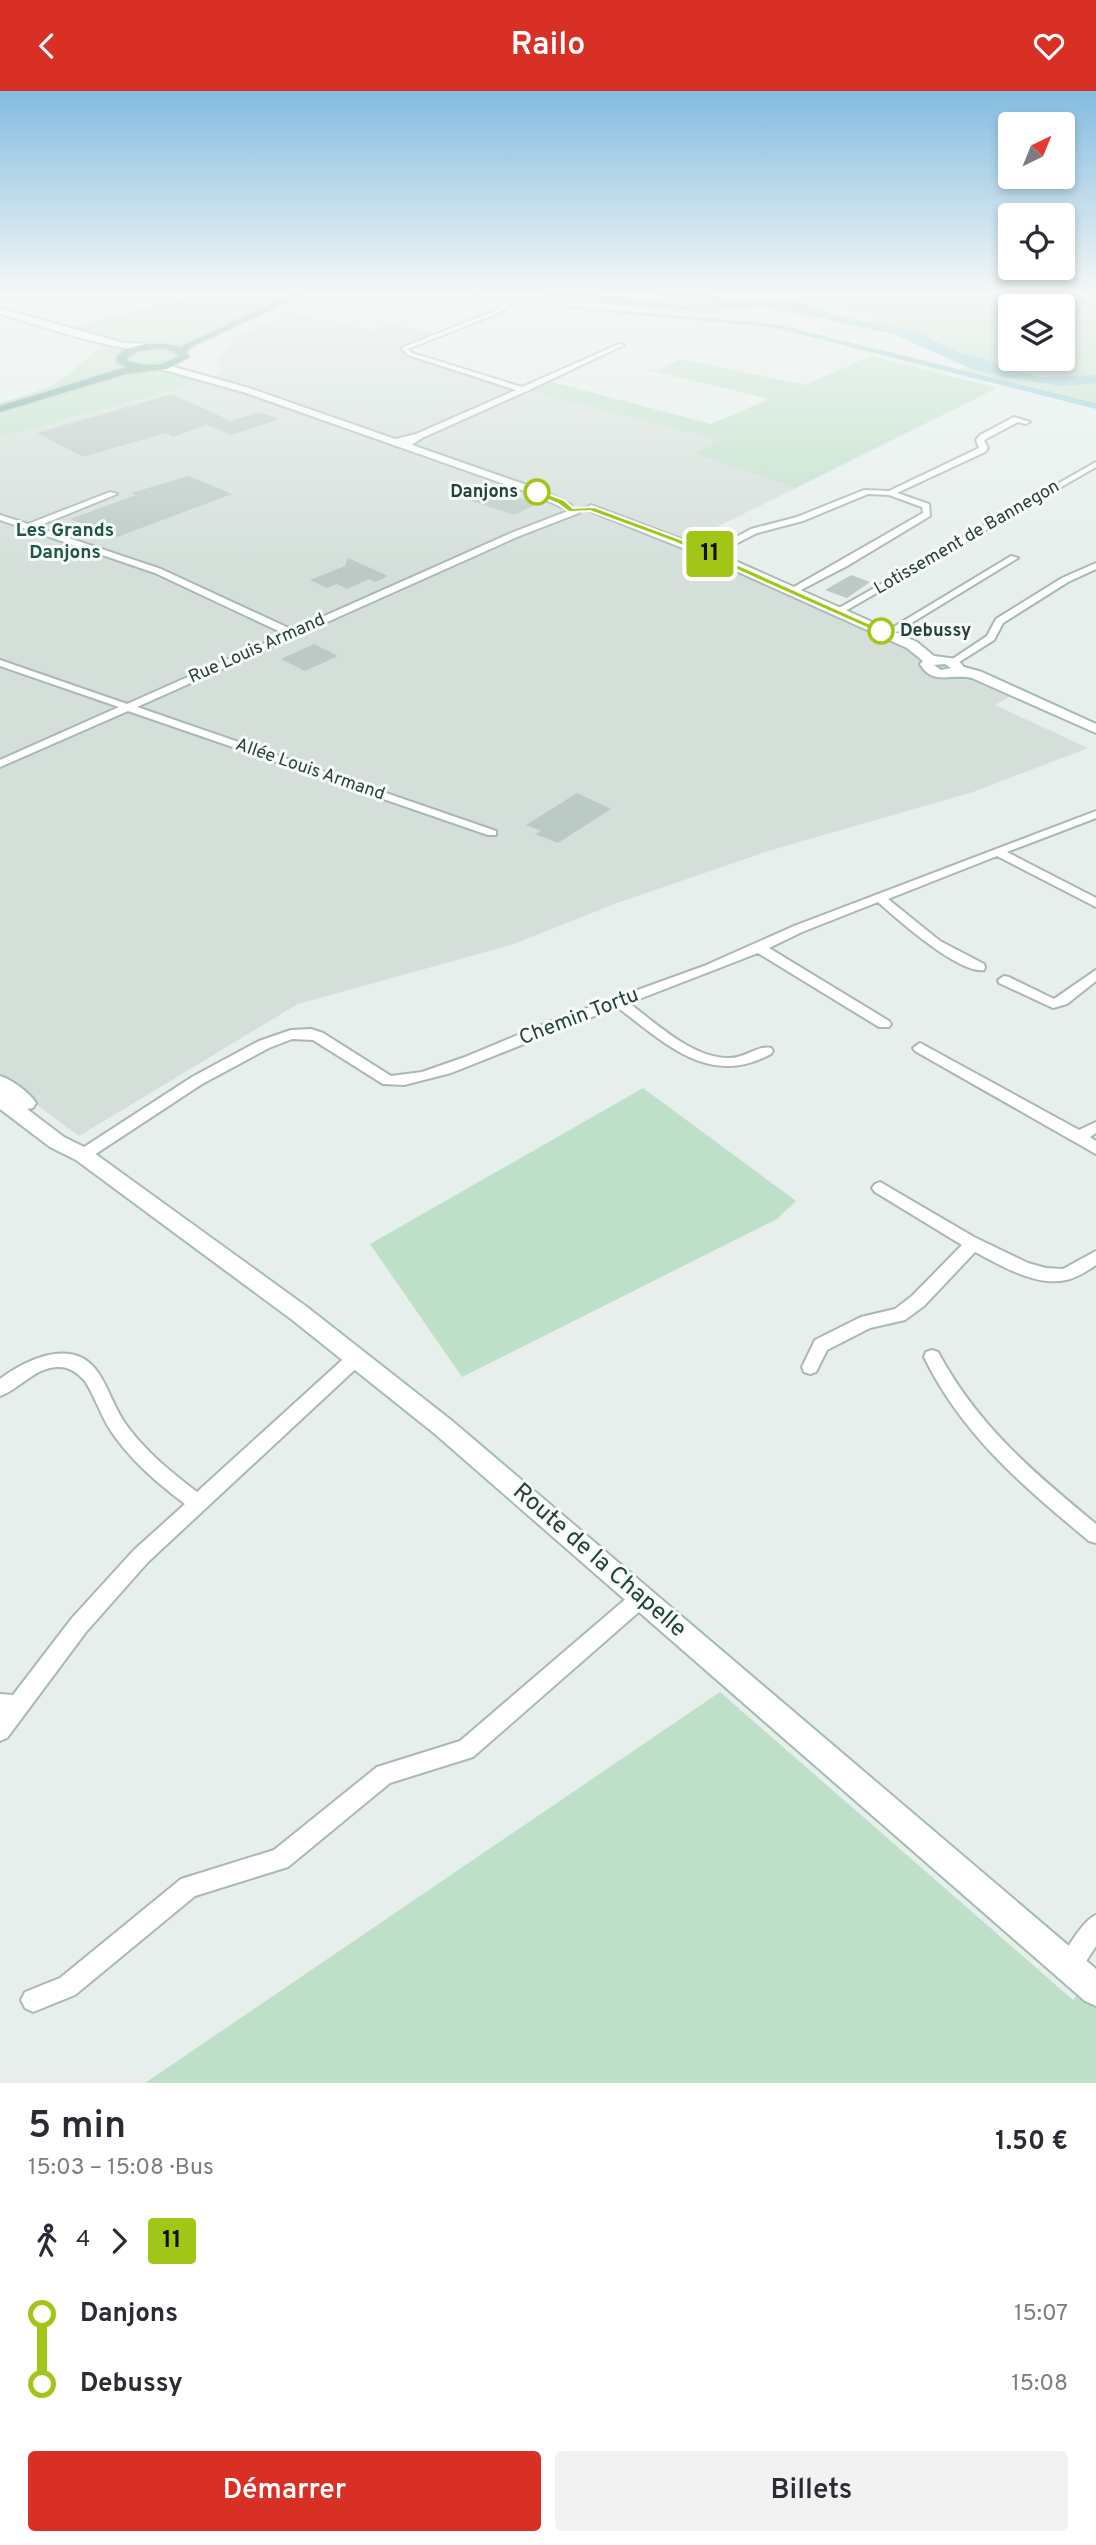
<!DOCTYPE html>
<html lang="fr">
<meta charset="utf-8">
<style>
body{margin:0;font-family:Overpass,sans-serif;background:#f2f2f3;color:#2b2b33;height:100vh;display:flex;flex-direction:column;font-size:26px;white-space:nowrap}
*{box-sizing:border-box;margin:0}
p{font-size:23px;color:#7c7c81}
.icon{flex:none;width:38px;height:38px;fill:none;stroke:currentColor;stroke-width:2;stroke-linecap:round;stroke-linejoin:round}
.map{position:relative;height:1992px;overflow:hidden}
.side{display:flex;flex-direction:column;background:#fff;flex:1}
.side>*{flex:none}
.badge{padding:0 14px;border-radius:5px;font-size:24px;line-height:46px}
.needle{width:46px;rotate:43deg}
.fabs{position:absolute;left:998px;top:21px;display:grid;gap:14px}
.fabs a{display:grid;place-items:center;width:77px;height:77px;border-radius:7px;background:#fff;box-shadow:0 4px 10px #0003;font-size:35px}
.map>.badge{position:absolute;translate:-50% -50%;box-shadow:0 0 0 4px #fff}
.legs{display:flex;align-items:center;gap:10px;height:77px;padding:0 28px;font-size:23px}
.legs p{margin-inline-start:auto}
.head{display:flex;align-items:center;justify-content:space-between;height:119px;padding:0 28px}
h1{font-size:38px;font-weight:600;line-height:52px}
.action{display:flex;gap:14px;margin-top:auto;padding:14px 28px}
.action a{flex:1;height:80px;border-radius:7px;background:#d93025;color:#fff;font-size:28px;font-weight:600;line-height:80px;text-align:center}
.action a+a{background:#f2f2f3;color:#2b2b33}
ul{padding:0 28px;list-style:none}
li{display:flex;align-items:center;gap:24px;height:70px;font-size:26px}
li i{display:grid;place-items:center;width:10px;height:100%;margin:0 9px;background:currentColor}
li i::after{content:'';width:18px;height:18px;margin:-9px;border:5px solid;border-radius:50%;background:#fff}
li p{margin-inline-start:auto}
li:first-child i{background:linear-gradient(#0000 50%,currentColor 0)}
li:last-child i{background:linear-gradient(currentColor 50%,#0000 0)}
header{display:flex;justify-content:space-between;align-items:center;height:91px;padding:0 28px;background:#d93025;color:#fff;font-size:32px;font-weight:600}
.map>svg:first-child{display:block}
</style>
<header><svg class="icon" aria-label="back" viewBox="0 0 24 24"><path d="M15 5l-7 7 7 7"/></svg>Railo<svg class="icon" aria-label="heart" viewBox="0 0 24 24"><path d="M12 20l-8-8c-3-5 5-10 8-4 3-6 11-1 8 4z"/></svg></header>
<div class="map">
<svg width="1096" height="1992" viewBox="0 0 1096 1992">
<rect width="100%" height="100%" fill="#e6efeb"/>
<path fill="#d4dfda" d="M289 221 372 239 390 232 439 244 404 257 405 260 519 297 721 349 694 362 796 397 684 452 985 587 1013 604 995 614 1088 657 973 701 768 760 620 811 511 854 298 913 79 1045 0 987V346L212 289 222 281 218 270 233 247Z"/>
<path fill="#bfe0c8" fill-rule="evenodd" d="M209 201H305L188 254 184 263 164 275 212 289 0 346V312L47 297 69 283 109 249 66 237Z
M834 201H1096V312L961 278 989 270 961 262 925 244 877 233 872 224 858 223 811 206H831ZM1010 215H1062V268H1010Z
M871 265 997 297 796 397 693 362 720 349 525 299 545 289 711 333 769 308 648 279 659 278 682 268 805 294Z
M643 997 796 1110 777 1128 462 1286 370 1153Z
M720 1601 1073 1909 1096 1882V1992H145Z"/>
<path fill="#8ec9d4" d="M453 201H470L515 211 775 233 1096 312V318L771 236 519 213Z
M522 201 602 204 685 214 779 207 811 214 829 222 855 229 911 238 961 262 991 270 1013 280 1041 286 1096 284V292L1060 295 1001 285 967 276 893 243 763 215 698 221 602 212Z"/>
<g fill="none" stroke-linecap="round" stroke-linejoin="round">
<path stroke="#8ec9d4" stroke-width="2" d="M786 201H811
M1073 201 1096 204
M695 204 700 201"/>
<path fill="#8ec9d4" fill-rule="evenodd" d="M640 201H708L737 214 731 217 704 207 646 204Z"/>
</g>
<path fill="#bbcac4" d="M172 303 231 330 258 321 280 328 231 344 207 334 173 346 165 342 83 366 37 342Z
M189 385 232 403 117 446 70 428 136 404 131 402Z
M496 399 537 413 514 424 472 410Z
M348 467 388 485 375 491 369 488 347 498 337 493 327 497 310 489 345 475Z
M851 484 870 491 847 507 825 499Z
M314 553 338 565 305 580 281 568Z
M577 702 611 718 558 752 535 743 541 740 526 734Z"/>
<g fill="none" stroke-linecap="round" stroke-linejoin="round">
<g stroke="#a8b8b2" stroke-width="4">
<path id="minor" d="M513 208 515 211 496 223 408 258 412 262 522 296 619 253 624 254 527 300 422 347 410 355H396V348L416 343 516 299 408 264 401 257 492 221Z
M1014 326 1030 331 1026 333 1018 331 986 348 984 349 988 357 985 361 897 402 929 413 930 425 847 475 795 502 787 500 923 422 922 416 889 404 868 403 803 430 757 442 712 465 705 463 751 438 797 426 864 399 889 400 979 357 976 349 980 344Z
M1096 371V376L840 523 832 521Z
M110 401 117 403 36 436 161 478 293 539 511 442 573 418H579V422L517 446 137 616 496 740V744H488L128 620 0 676V669L119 616 0 575V569L127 613 285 543 155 482 0 429V424L28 433Z
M1011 465 1018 467 890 545 882 543Z
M1096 472V478L1068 491 1003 532 994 549 956 573 948 571 987 545 996 528 1062 487Z
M1096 720V727L1007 761 1096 807V816L997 765 888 808 940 850 984 873 985 876 984 879C959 883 897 828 878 811L802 841 769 857 889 930 891 933 889 936H879L758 862 629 912C657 933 692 967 729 967 744 968 757 954 771 957L773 960 771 963C709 997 665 952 617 916L451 982 404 994 383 993 313 949 292 948 269 957 202 993 88 1068H78L76 1064 78 1060 192 986 259 950 291 939 311 938 323 942 391 985 422 981 465 966 549 931 704 875 794 835Z
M1096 879V890L1067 913 1053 917 999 892 998 889 1004 885 1009 886 1054 908Z
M920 952 1079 1039 1096 1031V1042L1090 1046 1096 1050V1063L915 960 913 957Z
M880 1091 974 1146 1028 1172 1046 1177 1063 1178 1096 1160V1174C1087 1180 1077 1187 1066 1189 1036 1196 1000 1174 975 1161L924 1215 905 1229 870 1237 827 1259 816 1281 810 1283 804 1281 802 1276 815 1249 861 1226 895 1218 912 1205 962 1154 875 1101 872 1097 875 1093Z
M357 1259 363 1261 365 1266 363 1271 148 1471 86 1541 7 1647 0 1650V1603L13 1604 72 1527 134 1459 185 1413C156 1391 128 1367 109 1337 101 1324 92 1299 84 1289 77 1281 68 1275 57 1276 34 1277 20 1298 0 1305V1288C27 1268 75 1245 99 1283 110 1300 115 1319 127 1335 146 1361 172 1382 197 1401L351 1261Z
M932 1259 938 1261C977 1334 1033 1381 1096 1433V1452L1089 1450C1023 1395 963 1345 924 1266L926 1261Z
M642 1497 649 1500 652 1506 649 1512 473 1666 390 1692 288 1776 195 1805 75 1904 33 1921 25 1917 21 1909 25 1901 60 1887 181 1788 274 1759 377 1676 460 1650 635 1500Z
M1096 1824V1855L1077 1884 1069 1887 1061 1884 1058 1876C1064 1861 1082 1830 1096 1824Z"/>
</g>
<g stroke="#a4bbb3" stroke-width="4">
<path id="secondary" d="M0 217 124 252 150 253 155 256C135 268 27 230 0 223Z
M160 272 249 297 541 399 571 414 561 416 533 403 243 301 157 277V273Z
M591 414 713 460 917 551 934 565 957 568 964 576 982 581 1096 633V642L972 587C953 582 932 595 920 573L923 570 907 557 705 466 587 419 585 417ZM945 573 951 577 941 579 934 574Z
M0 985C12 989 29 1001 36 1012L33 1017 27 1018 64 1046 90 1059 307 1216 451 1329 1096 1878V1915L1085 1910 435 1343 291 1228 76 1069 50 1056 0 1018Z"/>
</g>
<g stroke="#c2cac8" stroke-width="3">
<path id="primary" d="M297 201H309L191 256 187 261 189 266 167 278 126 283 0 321V315L126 276 116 271 117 265 124 259 144 253H166L180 256ZM166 258 179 264C164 276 143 276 126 269 135 258 152 258 166 258Z"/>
</g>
<use href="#minor" fill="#fff" fill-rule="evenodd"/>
<use href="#secondary" fill="#fff" fill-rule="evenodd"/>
<use href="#primary" fill="#6aa596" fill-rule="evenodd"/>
</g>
<linearGradient id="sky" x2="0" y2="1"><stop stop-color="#84bce0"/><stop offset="0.42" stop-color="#f4f8f6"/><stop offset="1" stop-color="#f4f8f6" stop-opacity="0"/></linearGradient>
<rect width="1096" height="480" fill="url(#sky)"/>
<path fill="#a2c617" stroke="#fff" stroke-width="2" d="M537 399 564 409 573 417 594 416 680 448 886 540 878 542 674 451 590 420 569 421 558 413 534 403Z"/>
<g fill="#fff" stroke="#a2c617" stroke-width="3.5">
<circle cx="537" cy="401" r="12"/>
<circle cx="881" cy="540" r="12"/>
</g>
<g text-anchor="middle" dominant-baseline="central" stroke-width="6" stroke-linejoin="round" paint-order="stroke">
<g font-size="18" font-weight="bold" fill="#24423a" stroke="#f7fbf9" text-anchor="end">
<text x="518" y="401">Danjons</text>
<text x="900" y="540" text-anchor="start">Debussy</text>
</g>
<g font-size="18" fill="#24423a" stroke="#f7fbf9">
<text transform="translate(967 447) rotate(-30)">Lotissement de Bannegon</text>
<text transform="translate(257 558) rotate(-24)">Rue Louis Armand</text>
<text transform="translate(310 679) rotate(19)">Allée Louis Armand</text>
</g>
<g font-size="19" font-weight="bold" fill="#1f5548" stroke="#f7fbf9">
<text x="65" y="440">Les Grands<tspan x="65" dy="22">Danjons</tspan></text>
</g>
<g font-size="21" fill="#24423a" stroke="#f7fbf9">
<text transform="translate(579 926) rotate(-21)">Chemin Tortu</text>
</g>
<g font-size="24" fill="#24423a" stroke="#f7fbf9">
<text transform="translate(599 1470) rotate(41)">Route de la Chapelle</text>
</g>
</g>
</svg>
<div class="fabs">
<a><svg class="needle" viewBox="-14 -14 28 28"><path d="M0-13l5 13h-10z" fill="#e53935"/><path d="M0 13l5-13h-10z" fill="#7c7c81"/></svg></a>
<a><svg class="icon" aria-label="locate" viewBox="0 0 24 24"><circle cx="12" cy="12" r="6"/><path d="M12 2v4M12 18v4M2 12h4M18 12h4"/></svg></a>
<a><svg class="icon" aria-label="layers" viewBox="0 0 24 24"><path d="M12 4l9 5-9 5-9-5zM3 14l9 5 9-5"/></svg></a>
</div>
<b class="badge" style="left:710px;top:463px;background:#a2c617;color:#111">11</b>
</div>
<section class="side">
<div class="head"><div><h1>5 min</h1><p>15:03 – 15:08 · Bus</p></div><b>1.50 €</b></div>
<div class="legs"><svg class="icon" aria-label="walk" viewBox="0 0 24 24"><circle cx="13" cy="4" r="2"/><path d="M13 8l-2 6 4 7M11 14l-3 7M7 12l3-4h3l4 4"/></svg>4<svg class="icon" aria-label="forward" viewBox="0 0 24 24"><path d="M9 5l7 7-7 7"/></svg><b class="badge" style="background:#a2c617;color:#111">11</b></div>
<ul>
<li><i style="color:#a2c617"></i><b>Danjons</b><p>15:07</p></li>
<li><i style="color:#a2c617"></i><b>Debussy</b><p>15:08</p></li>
</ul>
<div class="action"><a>Démarrer</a><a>Billets</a></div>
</section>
